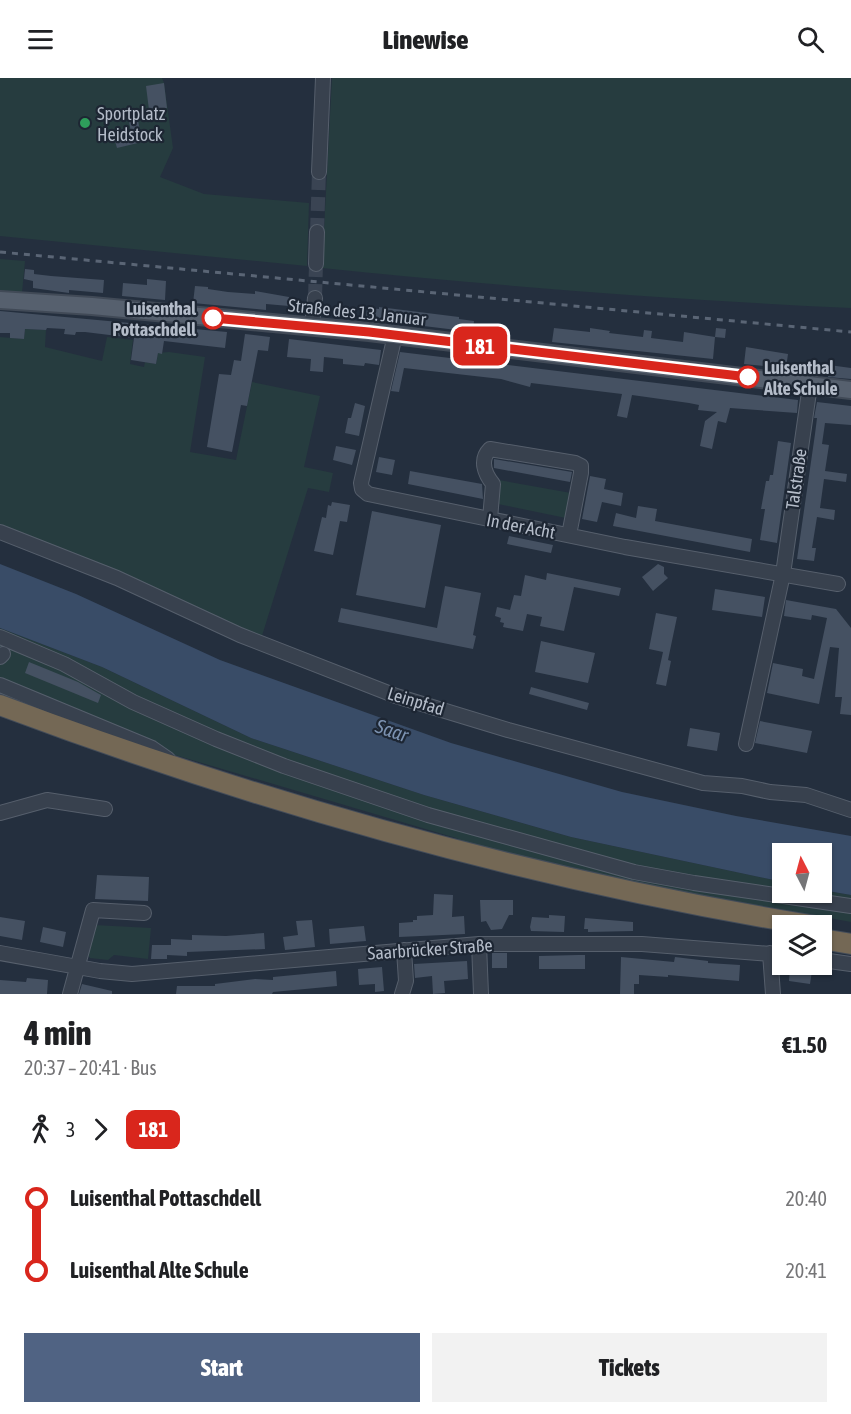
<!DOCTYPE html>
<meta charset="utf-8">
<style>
body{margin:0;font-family:"Asap Condensed",sans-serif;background:#f2f2f2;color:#202124;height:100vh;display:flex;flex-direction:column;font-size:22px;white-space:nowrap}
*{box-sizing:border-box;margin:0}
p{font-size:20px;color:#757577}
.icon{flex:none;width:33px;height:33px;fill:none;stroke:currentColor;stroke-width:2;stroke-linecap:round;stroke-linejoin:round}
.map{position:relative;height:916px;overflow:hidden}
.details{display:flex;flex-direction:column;background:#fff;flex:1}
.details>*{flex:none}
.badge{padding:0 12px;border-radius:9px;font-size:21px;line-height:39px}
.needle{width:39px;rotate:354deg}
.buttons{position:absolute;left:772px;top:765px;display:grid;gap:12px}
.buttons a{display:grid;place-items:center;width:60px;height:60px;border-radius:0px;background:#fff;box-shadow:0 2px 4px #0004;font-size:30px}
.map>.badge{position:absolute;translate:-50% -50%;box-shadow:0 0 0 3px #fff}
.legs{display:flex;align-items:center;gap:9px;height:66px;padding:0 24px;font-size:20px}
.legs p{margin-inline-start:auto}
.summary{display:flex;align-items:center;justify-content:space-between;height:102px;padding:0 24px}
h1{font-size:33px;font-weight:800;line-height:45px}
.cta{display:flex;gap:12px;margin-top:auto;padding:12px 24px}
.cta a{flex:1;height:69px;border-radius:0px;background:#506383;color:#fff;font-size:24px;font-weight:800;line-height:69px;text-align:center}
.cta a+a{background:#f2f2f2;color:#202124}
ul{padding:0 24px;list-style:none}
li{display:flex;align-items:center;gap:21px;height:72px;font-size:22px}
li i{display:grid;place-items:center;width:9px;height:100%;margin:0 8px;background:currentColor}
li i::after{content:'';width:15px;height:15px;margin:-8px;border:4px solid;border-radius:50%;background:#fff}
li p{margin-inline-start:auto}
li:first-child i{background:linear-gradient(#0000 50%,currentColor 0)}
li:last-child i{background:linear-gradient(currentColor 50%,#0000 0)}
header{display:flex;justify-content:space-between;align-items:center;height:78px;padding:0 24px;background:#fff;font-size:27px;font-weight:800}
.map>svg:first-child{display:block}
</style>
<header><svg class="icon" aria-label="menu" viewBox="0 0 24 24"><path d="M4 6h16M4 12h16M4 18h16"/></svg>Linewise<svg class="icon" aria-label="search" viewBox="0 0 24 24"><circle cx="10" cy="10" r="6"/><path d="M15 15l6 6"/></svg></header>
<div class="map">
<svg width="851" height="916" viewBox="0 0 851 916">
<rect width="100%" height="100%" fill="#242f3e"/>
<path fill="#263c3f" d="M0 0H162L164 5 173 70 160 99 204 116 309 125 307 188 0 158Z
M332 0H851V230C674 222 498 208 322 190Z
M0 181 25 183 22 215 0 214Z
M25 251 46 252 45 269 102 283 107 259 133 262 130 286 144 289 145 284 156 286 158 275 169 274 205 279 190 374 236 382 252 304 320 318 304 389 333 395 329 414 308 410 261 561 0 451V259L24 261Z
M499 402 571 415 566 440 498 426 495 421Z
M0 550 102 589 251 660 424 717 571 759 783 804V814H822V812L851 817V844L658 809 471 766 456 760 175 677 0 602Z
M94 847 151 850 148 881 114 877 108 882 90 880 87 876Z"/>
<path fill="#394c67" d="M0 486 76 516 220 582 451 665 622 714 736 738 851 758V817L822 812V776H783V804L571 759 424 717 251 660 102 589 0 550Z"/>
<path fill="#455162" d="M164 5 167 30 149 32 146 8Z
M138 42 142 64 117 70 115 63 132 59 129 44Z
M25 191 34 192V196L51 198 104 202 103 215 69 212V215L33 210V203L24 201Z
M147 201 166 203 165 222 122 218 123 205 147 207Z
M195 208 208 209V211L228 214 255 216V213L289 219V228L266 226V232L193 225Z
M379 229 459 239V241L474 243 473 254 366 241 367 230 379 231Z
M0 233 227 254 225 270 164 263 162 276 158 275 156 286 131 282 134 260 85 254H76L75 257 64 256 65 251 47 250 46 252 25 251 24 261 10 260V255H0Z
M554 250 590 254V250L610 253 609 255 643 259 644 252 652 253 651 260 683 264 684 254 715 259 716 250 726 251 725 260 715 259 713 281 552 264Z
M245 256 270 259 268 273 258 272 247 328 241 327 232 374 207 369 219 296 231 297 234 282 241 283Z
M289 261 381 272 379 287 365 285 364 288 343 286V281L324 279 323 294 310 293 311 281 287 279Z
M746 269 788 276 786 290 744 286Z
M400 274 798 322 797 335 730 330 726 345 718 343 712 371 700 368 705 343 717 334 698 332 699 327 689 325 632 317 627 340 617 338 622 316 531 305 530 309 501 301 404 290 399 314 391 313Z
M829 287 851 290V301L828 299Z
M817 324 851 328V347L825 345 822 366 829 367 825 393 847 396 846 404 824 401 820 430 835 432 834 442 817 439 812 470H816L814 483 797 481 815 356 817 340H814Z
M355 325 365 328 359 358 345 355 348 340H351Z
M778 363 791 365 777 465 760 462 765 431H761L766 403H769L770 397H773Z
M336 368 356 372 352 387 333 382Z
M379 379 395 382 392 397 376 394Z
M494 381 572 394 570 404 494 390Z
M410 393 482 406 483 421 408 406Z
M590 398 606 401 604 411 623 415 621 428 602 424 597 444 582 441Z
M332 424 350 427 347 444 340 443 333 477 314 473 322 439 326 440 328 427 331 428Z
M638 428 657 431 655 443 752 461 750 474 613 448 616 435 636 440Z
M372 433 441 447 425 530 356 517Z
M509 458 553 467 551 475 507 466Z
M658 486 664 489V496L668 500 653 513 642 499Z
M547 495 621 510 619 518 574 509 564 553 540 548 542 539 527 536 523 553 503 549 504 545 500 544 501 540 495 538 497 529 510 532 514 517 521 518 525 497 546 502Z
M445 508 481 515 473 557 476 558 473 571 338 544 341 530 437 550Z
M715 511 765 519 762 539 712 532Z
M786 522 836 531 851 550V637L840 636 842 619H835L839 570 830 569 819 626 767 615 773 585 803 591 802 598 814 601 827 540 812 537 811 542 784 538Z
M656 535 677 539 668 582 671 583 666 608 656 606 663 574 649 571Z
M541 563 595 575 588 605 535 594Z
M29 584 78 604 101 617 98 625 25 595Z
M531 609 589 625 587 632 529 616Z
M760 643 812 653 807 675 755 665Z
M690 650 720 655 717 673 687 668Z
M97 797 149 799 148 823 95 821Z
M434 816 453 817 452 839 464 838 465 856 399 859V845L413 844V842H417V838L433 837Z
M480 822H513V837H509L502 851 491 852 486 843 481 844Z
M549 837 565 838 564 854 531 853 530 849 532 839 549 840Z
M0 839 25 843 22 862 0 858Z
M585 840 633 844V853L588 854V851H584Z
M312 842 315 869 285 872 283 859 298 857 296 843Z
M364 848 366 863 330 866 329 851Z
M43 849 66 854 63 869 40 864Z
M264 855 265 871 187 874V878L167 877V881H151L152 867H171V861L192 862V857L226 858Z
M492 875H507V890H492Z
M578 877H585V891H539V878Z
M621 879 674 884 675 879 708 883V885L740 887 739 903 668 897V899L639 897V906H634V916H620Z
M467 883 468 901 444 903 445 915 433 916 432 898 415 900 414 886Z
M382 889 384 913 375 914V906L359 907 358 891Z
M790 890 812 893 810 906 789 903Z
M336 893 337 908 273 914 272 916H176L177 908H215V906L255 901 273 902V899Z
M27 900 48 902 47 916H0V902L26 904Z
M82 906 112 913V916H79Z"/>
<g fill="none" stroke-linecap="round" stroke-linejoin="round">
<path stroke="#3a4453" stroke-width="14" stroke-dasharray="14 7" stroke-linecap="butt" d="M317 154 319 94
M315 220 316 186"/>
<g stroke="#565f6c" stroke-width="16">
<path id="minor" d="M319 94 323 0
M316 186 317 154
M312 248 315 220
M395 257 361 405 362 411 368 416 625 469 838 506
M490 441 493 406C485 396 479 382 490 371L575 385 581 388V395L569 457
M0 454 117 500 240 557 396 618 508 652 703 705 742 708 770 714 806 717 851 732
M0 559 64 586 133 624 216 661 284 688 428 737 634 794 694 805 851 828
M0 579 3 576
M0 607 152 670 168 681
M746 666 783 496 810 307
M0 735 47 722 105 731
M479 866 481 916
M0 875 100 893 132 896 479 866H642L783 877
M770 875 773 916
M822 882 851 886
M70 916 93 832 144 835
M402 916 406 903 404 872"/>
</g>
<g stroke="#414a57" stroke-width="20">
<path id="major" d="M0 222 92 228 369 254 851 312"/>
</g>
<g stroke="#434c59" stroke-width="22">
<path id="highway" d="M0 627C264 726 537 803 816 848
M822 861 851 866"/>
</g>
<use href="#minor" stroke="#38414e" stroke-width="14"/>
<use href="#major" stroke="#56606e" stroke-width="16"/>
<use href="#highway" stroke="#746855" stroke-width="20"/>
<path stroke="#5a6575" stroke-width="3" stroke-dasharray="6 6" stroke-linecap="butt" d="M0 174 851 254"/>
</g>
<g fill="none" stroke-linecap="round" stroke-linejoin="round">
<g stroke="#fff" stroke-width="14">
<path id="line-1" d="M213 240 369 254 748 299"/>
</g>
<use href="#line-1" stroke="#d9261c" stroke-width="9"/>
</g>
<circle fill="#2e9e5b" stroke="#1d2633" stroke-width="2" cx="85" cy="45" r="6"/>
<g fill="#fff" stroke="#d9261c" stroke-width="3">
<circle cx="213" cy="240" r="10"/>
<circle cx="748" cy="299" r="10"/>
</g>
<g text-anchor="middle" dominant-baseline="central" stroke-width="4.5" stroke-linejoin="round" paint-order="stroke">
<g font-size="18" fill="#b4bcc9" stroke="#1d2633" text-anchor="start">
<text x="97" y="35">Sportplatz<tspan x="97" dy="21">Heidstock</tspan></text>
</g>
<g font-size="18" font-weight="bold" fill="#b4bcc9" stroke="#1d2633" text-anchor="end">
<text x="196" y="230">Luisenthal<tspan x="196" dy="21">Pottaschdell</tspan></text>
<text x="764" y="289" text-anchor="start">Luisenthal<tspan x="764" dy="21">Alte Schule</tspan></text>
</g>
<g font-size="18" fill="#b4bcc9" stroke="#1d2633">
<text transform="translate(357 234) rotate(6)">Straße des 13. Januar</text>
<text transform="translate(796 401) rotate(-82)">Talstraße</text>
<text transform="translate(521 448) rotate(11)">In der Acht</text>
<text transform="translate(416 623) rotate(17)">Leinpfad</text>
<text transform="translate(430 871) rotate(-4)">Saarbrücker Straße</text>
</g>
<g font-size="20" font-style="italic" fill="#7c92b1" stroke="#1d2633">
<text transform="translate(392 652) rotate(19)">Saar</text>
</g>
</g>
</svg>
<div class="buttons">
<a><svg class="needle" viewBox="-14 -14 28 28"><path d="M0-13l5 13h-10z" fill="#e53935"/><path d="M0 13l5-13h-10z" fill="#757577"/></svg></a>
<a><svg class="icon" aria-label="layers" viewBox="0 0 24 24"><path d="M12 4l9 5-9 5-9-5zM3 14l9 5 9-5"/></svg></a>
</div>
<b class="badge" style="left:480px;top:268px;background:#d9261c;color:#fff">181</b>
</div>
<section class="details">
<div class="summary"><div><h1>4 min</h1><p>20:37 – 20:41 · Bus</p></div><b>€1.50</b></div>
<div class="legs"><svg class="icon" aria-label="walk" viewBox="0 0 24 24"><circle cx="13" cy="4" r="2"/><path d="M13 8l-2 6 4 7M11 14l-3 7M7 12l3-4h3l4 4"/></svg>3<svg class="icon" aria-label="forward" viewBox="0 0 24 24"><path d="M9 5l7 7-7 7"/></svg><b class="badge" style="background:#d9261c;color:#fff">181</b></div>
<ul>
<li><i style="color:#d9261c"></i><b>Luisenthal Pottaschdell</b><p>20:40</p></li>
<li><i style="color:#d9261c"></i><b>Luisenthal Alte Schule</b><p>20:41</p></li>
</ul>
<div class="cta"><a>Start</a><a>Tickets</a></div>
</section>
